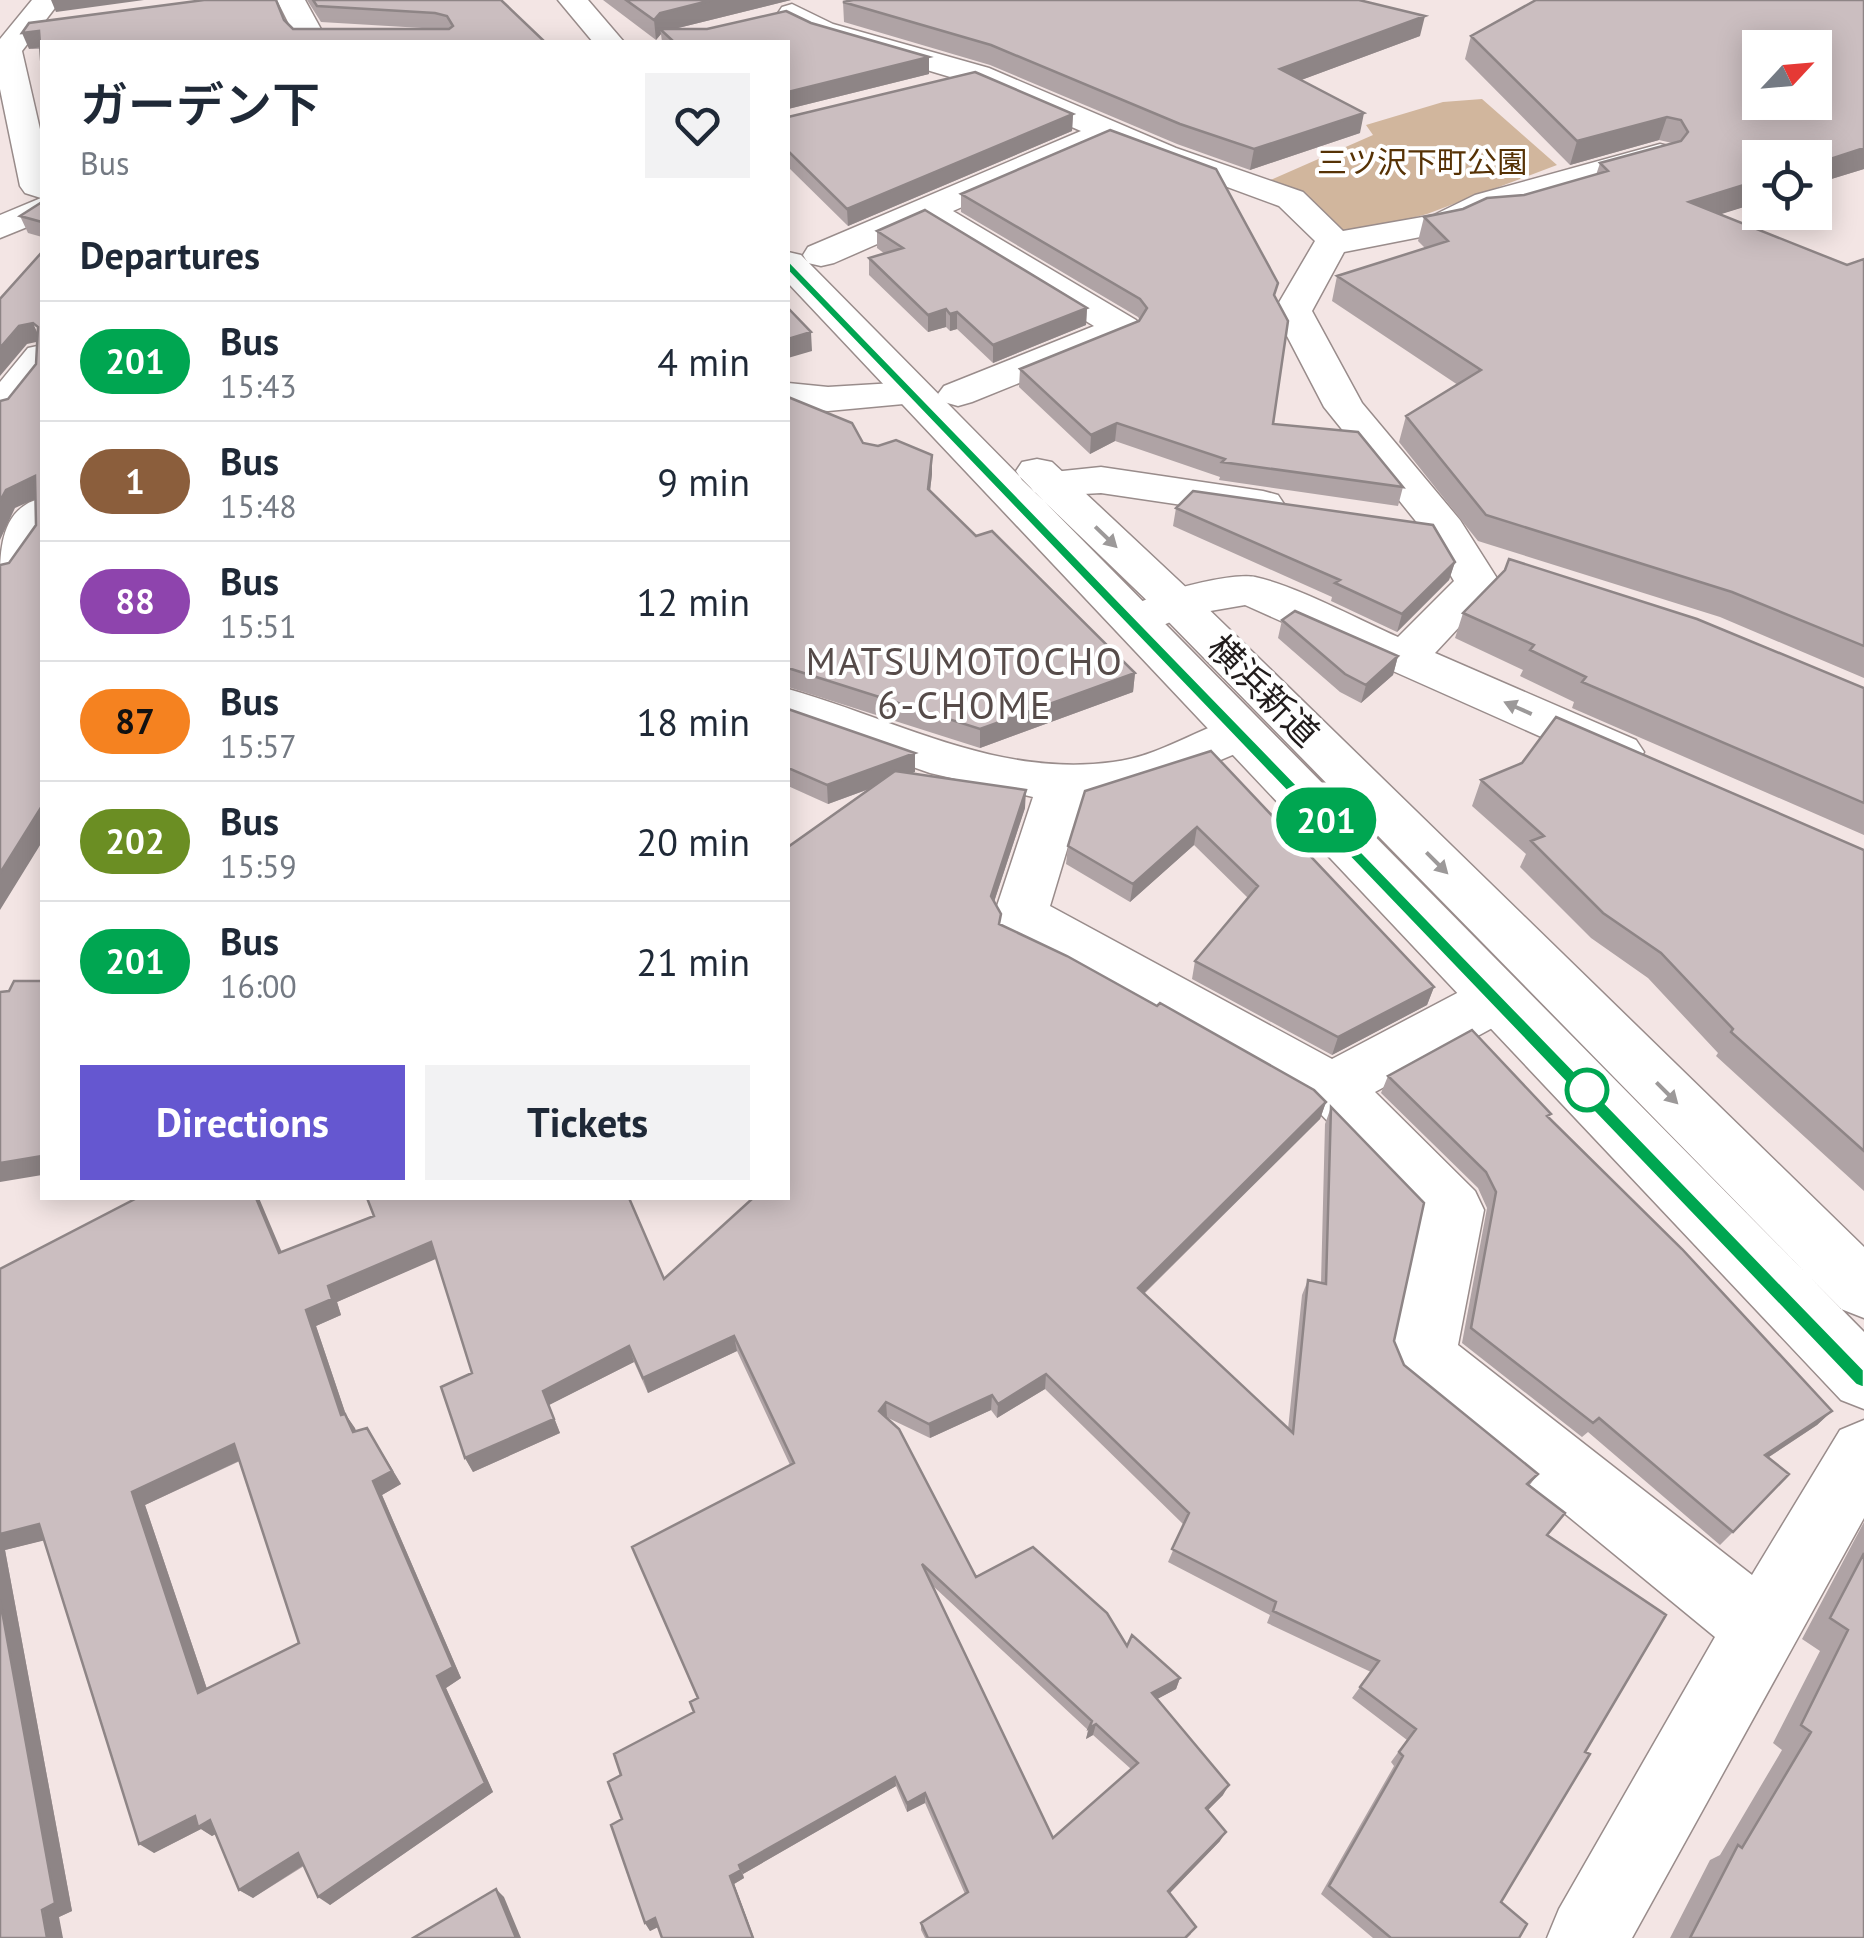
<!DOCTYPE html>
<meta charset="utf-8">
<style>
body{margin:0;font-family:"PT Sans","Noto Sans JP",sans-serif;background:#f2f2f3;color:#1f2937;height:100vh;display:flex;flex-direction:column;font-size:38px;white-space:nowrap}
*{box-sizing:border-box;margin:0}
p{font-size:32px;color:#747a83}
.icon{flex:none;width:55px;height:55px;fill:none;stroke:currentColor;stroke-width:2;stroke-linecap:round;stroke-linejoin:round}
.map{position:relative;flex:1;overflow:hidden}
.details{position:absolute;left:40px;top:40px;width:750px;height:1160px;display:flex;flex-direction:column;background:#fff;border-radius:0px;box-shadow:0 5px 25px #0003}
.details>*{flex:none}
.badge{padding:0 20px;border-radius:32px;font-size:35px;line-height:65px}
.needle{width:65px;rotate:64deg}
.controls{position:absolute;left:1742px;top:30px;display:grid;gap:20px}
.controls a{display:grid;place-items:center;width:90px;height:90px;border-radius:0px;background:#fff;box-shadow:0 5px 25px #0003;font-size:50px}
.map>.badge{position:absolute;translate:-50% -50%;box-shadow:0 0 0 5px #fff}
h2{padding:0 40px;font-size:38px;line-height:90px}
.round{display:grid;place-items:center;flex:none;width:105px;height:105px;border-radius:0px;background:#f2f2f3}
.overview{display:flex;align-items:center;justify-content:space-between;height:170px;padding:0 40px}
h1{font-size:48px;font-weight:600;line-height:75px}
.primary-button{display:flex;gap:20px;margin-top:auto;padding:20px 40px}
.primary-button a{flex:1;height:115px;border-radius:0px;background:#6557d0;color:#fff;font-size:40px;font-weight:600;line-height:115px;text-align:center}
.primary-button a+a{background:#f2f2f3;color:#1f2937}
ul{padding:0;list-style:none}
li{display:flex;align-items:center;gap:30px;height:120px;padding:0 40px;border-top:2px solid #e0e1e3}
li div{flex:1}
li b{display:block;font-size:38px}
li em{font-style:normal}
li .badge{min-width:110px;font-weight:700;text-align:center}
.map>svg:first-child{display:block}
</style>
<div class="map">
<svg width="1864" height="1938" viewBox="0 0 1864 1938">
<rect width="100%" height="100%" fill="#f3e5e4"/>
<path fill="#d1b69d" d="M1482 99 1557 165 1427 214 1347 235 1266 182 1373 135 1366 125 1443 102Z"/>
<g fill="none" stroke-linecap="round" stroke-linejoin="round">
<g stroke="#998c8b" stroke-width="3">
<path id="minor" d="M32 0H61L22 51 42 138V221L0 238V215L41 198 25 193 20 186 0 89V39Z
M792 4 833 24 989 68 1176 148 1303 192 1343 231 1434 215 1475 195 1660 144 1672 147 1676 154 1672 161 1499 209 1456 230 1344 252 1312 311 1362 403 1460 520 1500 583 1435 653 1636 740 1644 752 1636 764 1619 769 1602 764 1245 605 1187 615 1135 637 1119 632 1112 622C1128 597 1227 572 1255 577 1297 586 1357 619 1398 637L1454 581 1427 535 1324 407 1274 311 1315 241 1279 206 1108 143 953 211 1136 320 1142 328 1136 336 972 402 958 406 944 402 938 394 944 386 1094 326 925 223 834 263 821 266 808 263 803 255 808 247 1081 131 967 82 813 36 778 13 782 7Z
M42 345V380L14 415 0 419V382L28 348Z
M911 382 925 386 931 394 925 402 828 411 788 407V383L828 387Z
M1101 467 1263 491 1278 495 1284 504 1278 513 1263 517 1101 493 1049 496 1034 492 1028 483 1034 474Z
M42 498V541L16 579 0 583C0 548 1 508 42 498Z
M788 689C895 719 997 778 1113 762 1158 757 1199 728 1242 715L1259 720 1266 732 1259 744C1200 768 1146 795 1082 800L1050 906 1332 1059 1478 982 1498 976 1518 982 1526 998 1518 1014 1375 1092 1475 1191 1484 1210 1458 1345 1752 1575 1840 1430 1864 1420V1518L1632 1938H1547L1559 1909 1715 1637 1400 1378 1390 1357 1421 1218 1311 1104 1002 929 994 915 1033 797 930 773 788 723Z"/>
</g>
<g stroke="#998c8b" stroke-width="3">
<path id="tertiary" d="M277 0H305L328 42H298Z"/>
</g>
<g stroke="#998c8b" stroke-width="3">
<path id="trunk" d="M558 0H588L624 42H593Z
M788 252 801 255 1864 1332V1409L1841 1400 788 283Z
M1037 459 1052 462 1192 593 1864 1247V1318L1841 1309 1160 613 1022 480 1016 471 1022 462Z"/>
</g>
<use href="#minor" fill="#fff" fill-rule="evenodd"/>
<use href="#tertiary" fill="#fff" fill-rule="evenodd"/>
<use href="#trunk" fill="#fff" fill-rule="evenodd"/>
</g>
<path fill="#afa3a5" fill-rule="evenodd" d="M204 0 284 20 293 29H439L321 22 307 0H501L545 42 29 49Z
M603 0H801H791L674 29H707L811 23 929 74 788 109V42H662L661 34 656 40Z
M1864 0V169L1815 184V158H1760V202L1720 214 1847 265 1864 259V678L1720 617 1478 541 1399 442 1406 416 1458 385 1332 301 1337 276 1425 248 1418 241 1424 217 1524 195 1596 175 1600 163 1672 143 1659 140 1570 165 1465 59 1471 36Z
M843 2 1420 36 1301 80 1360 133 1250 170 1177 144 990 65 844 22Z
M1073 114 1072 131 848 226 788 167V117Z
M961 194 1276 299 1273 424 1403 487 1398 506 1219 480 1220 477 1115 441 1090 454 1019 387 1020 369 1140 320 1138 317 961 212Z
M42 202V237L28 233 20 216Z
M877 231 1087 308 1086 325 993 363 957 329 950 331 946 327 928 332 869 275V258L885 254 877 248Z
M788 397 863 443 932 474 930 491 976 536 1135 673 1133 692 980 748 788 687Z
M1176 508 1455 562 1449 580 1397 632 1331 601 1332 597 1173 526Z
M1463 613 1864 688V835L1572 708 1574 702 1520 676 1523 670 1455 638Z
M1282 620 1398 656 1393 675 1361 703 1340 692 1278 638Z
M788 709 915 753V772L911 773 1025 808 994 902 1000 925 1326 1102 1320 1119 1144 1294 1288 1429 1302 1295 1308 1280 1321 1283 1325 1124 1331 1107 1394 1341 1404 1365 1538 1474 1529 1486 1548 1535 1585 1752 1501 1902 1519 1938H1373L1321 1894 1394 1766 1391 1762 1407 1740 1352 1698 1371 1672 1267 1623 1270 1615 1168 1562 1184 1525 1045 1389 997 1418 991 1410 930 1438 886 1417 976 1577 1127 1646 1180 1678 1176 1689 1157 1699 1223 1795 1208 1810 1220 1841 1170 1893 1191 1934 1187 1938H925L921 1930V1923L965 1894 925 1803 907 1812 896 1786 743 1874 744 1878 734 1884 754 1938H662L658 1927 650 1931 645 1923 622 1819 621 1775 694 1712 697 1698 790 1465 737 1351 648 1393 634 1362 549 1405 560 1433 473 1472 465 1458 472 1373 436 1258 337 1302 341 1315 316 1326 346 1415 356 1431 367 1428 401 1484 382 1495 461 1678 446 1688 493 1792 330 1905 304 1866 253 1898 239 1890 216 1834 212 1836 201 1829 154 1853 44 1540 5 1550 72 1911 59 1917 0 1938V1269L282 1252 374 1216 664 1279 788 1198 872 788 828 804 788 786ZM240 1461 299 1643 207 1689 145 1505ZM933 1586 1088 1730 1086 1739 1093 1735 1131 1769 1053 1838Z
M1211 751 1434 987 1427 1005 1332 1055 1192 979 1195 961 1248 898 1194 845 1130 902 1066 864 1068 846Z
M1481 780 1864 850V1191L1716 1056 1718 1053 1648 978 1591 938 1520 867 1526 854 1472 806Z
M1388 1076 1549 1118 1832 1411 1817 1425 1769 1457 1733 1532 1720 1545 1588 1432 1582 1437 1462 1343 1487 1208 1478 1188 1381 1093Z
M1864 1522V1938H1670L1710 1860 1720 1855 1782 1750 1773 1743 1820 1651 1802 1639Z"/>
<path fill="#8e8586" d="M51 0H144L56 12Z
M712 0H791L662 32 660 29 661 34 656 40 654 20 660 13Z
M1425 16 1420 36 1277 89 1280 69Z
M39 31 42 47 29 49 22 33Z
M929 57V74L788 109V92Z
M1364 113 1360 133 1250 170 1254 149Z
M1073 114 1072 131 848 226 847 209Z
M1667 117 1659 140 1570 165 1577 141Z
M1864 148V169L1815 184V164Z
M1760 180V202L1680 227 1689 202Z
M1087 308 1086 325 993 363V345Z
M946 309V327L928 332V315Z
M957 312V329L950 331V314Z
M33 323 41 341 27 344 0 376V348L19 326Z
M811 332 812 351 788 358V339Z
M1117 423 1115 441 1090 454 1091 435Z
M932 455V474L928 507V489Z
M35 476 42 496 15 508 0 540V501L6 490Z
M1455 562 1449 580 1397 632 1402 614Z
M1398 656 1393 675 1361 703 1366 685Z
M1135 673 1133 692 980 748V729Z
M915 753V772L828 804 827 785Z
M1026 790 1025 808 990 914 991 896Z
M42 806V842L0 910V873Z
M1197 827 1194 845 1130 902 1133 884Z
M1434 987 1427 1005 1332 1055 1338 1037Z
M1326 1102 1320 1119 1134 1303 1138 1288Z
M42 1156V1175L0 1182V1163Z
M256 1198H259L289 1269 279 1253Z
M431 1242 438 1258 337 1302 341 1315 316 1326 346 1415 355 1428 362 1447 341 1415 306 1310 328 1286Z
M734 1336 737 1351 648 1393 643 1378Z
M629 1346 634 1362 549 1405 560 1433 473 1472 465 1458 543 1391Z
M1046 1374 1045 1389 997 1418 998 1404Z
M992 1395 991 1410 930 1438 929 1424Z
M886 1402 887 1416 880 1425 879 1411Z
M1832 1411 1817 1425 1752 1468 1765 1455Z
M367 1428 401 1484 382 1495 461 1678 446 1688 493 1792 330 1905 318 1897 437 1676 373 1481Z
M234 1444 245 1458 145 1505 212 1704 198 1693 132 1492Z
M39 1524 54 1538 5 1550 72 1911 59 1917 63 1938H47L0 1600V1534Z
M1180 1678 1176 1689 1148 1704 1152 1693Z
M1096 1724 1093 1735 1086 1739 1089 1728Z
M895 1777 896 1786 743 1874 739 1865Z
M1229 1785 1223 1795 1201 1817 1206 1808Z
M925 1793V1803L907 1812V1803Z
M195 1816 210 1820 224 1829 212 1836 201 1829 154 1853 139 1844Z
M1226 1832 1220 1841 1164 1899 1168 1891Z
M298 1853 310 1861 253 1898 239 1890Z
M741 1870 744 1878 734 1884 754 1938 730 1876Z
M496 1889 504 1897 521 1938H516Z
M655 1918 660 1926 650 1931 645 1923Z"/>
<path fill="#cbbec0" stroke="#8e8586" stroke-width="2.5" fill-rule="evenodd" d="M204 0H276L284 20 293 29H449L453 26 447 16 435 13 317 6 313 0H501L545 42H42V72L39 31 22 33 29 23Z
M626 0H712L660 13 654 20Z
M853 0H1359L1425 16 1280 69 1364 113 1254 149 1180 124 991 45 843 2Z
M1536 0H1864V148L1815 164V158H1760V180L1689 202 1847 265 1864 259V646L1732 592 1486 515 1406 416 1481 370 1337 276 1448 241 1424 217 1463 209 1487 198 1524 195 1608 171 1600 163 1681 141 1688 132 1681 120 1667 117 1577 141 1471 36ZM1760 48H1815V102H1760Z
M786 11 811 23 929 57 788 92V42H674L660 29H707Z
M975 72 1073 114 847 209 788 151V117Z
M1110 130 1216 169 1278 283 1274 295 1288 321 1273 424 1358 432 1403 487 1222 462 1225 459 1117 423 1091 435 1020 369 1139 321 1147 308 1140 299 961 194Z
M42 202V222L20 216Z
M925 210 1087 308 993 345 957 312 950 314 946 309 928 315 869 258 903 248 877 231Z
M42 252V806L0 873V565L9 563 36 525 35 476 6 490 0 501V401L8 399 36 364 38 327 33 323 19 326 0 348V299Z
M788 308 811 332 788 339Z
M788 397 852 423 863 443 878 446 896 440 932 455 928 489 976 536 992 531 1135 673 980 729 788 668Z
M1193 491 1433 525 1455 562 1402 614 1335 583 1340 580 1176 508Z
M1509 559 1697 619 1864 688V803L1582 682 1586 677 1530 650 1534 645 1463 613 1505 570Z
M1295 611 1398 656 1366 685 1345 674 1282 620Z
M788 709 915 753 827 785 788 768Z
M1556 717 1864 850V1151L1731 1032 1733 1029 1661 953 1603 913 1531 841 1544 836 1481 780 1522 763Z
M1211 751 1434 987 1338 1037 1195 961 1258 886 1197 827 1133 884 1068 846 1085 791Z
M895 771 1026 790 991 896 1001 914 999 924 1067 956 1157 1006 1160 1003 1314 1090 1326 1102 1138 1288 1293 1433 1308 1280 1326 1284 1331 1107 1424 1203 1394 1341 1404 1365 1538 1474 1527 1484 1565 1513 1547 1535 1666 1615 1585 1752 1590 1754 1501 1902 1527 1924 1519 1938H1391L1329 1886 1403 1756 1399 1752 1416 1729 1360 1687 1379 1661 1273 1611 1276 1602 1172 1549 1189 1513 1046 1374 998 1404 992 1395 929 1424 886 1402 879 1411 899 1429 976 1577 1033 1547 1107 1613 1127 1646 1132 1635 1180 1678 1152 1693 1229 1785 1206 1808 1226 1832 1168 1891 1196 1927 1185 1938H928L921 1923 968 1892 925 1793 907 1803 895 1777 739 1865 741 1870 730 1876 753 1938H662L655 1918 645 1923 611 1825 622 1819 608 1782 621 1775 614 1754 694 1712 690 1702 698 1698 632 1547 794 1463 734 1336 643 1378 629 1346 543 1391 554 1419 465 1458 441 1387 472 1373 431 1242 328 1286 332 1299 306 1310 341 1415 345 1414 353 1432 367 1428 392 1471 373 1481 453 1667 437 1676 485 1783 318 1897 298 1853 239 1890 210 1820 198 1827 195 1816 139 1844 39 1524 0 1534V1269L137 1198H256L279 1253 374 1216 367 1198H629L664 1279 753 1198H788V847ZM234 1444 299 1643 198 1693 132 1492ZM922 1564 1092 1721 1089 1728 1096 1724 1138 1763 1053 1838Z
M14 981H42V1156L0 1163V992L9 991Z
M1472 1030 1551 1114 1547 1116 1682 1249 1832 1411 1765 1455 1789 1474 1733 1532 1599 1418 1593 1423 1471 1328 1496 1192 1486 1172 1388 1076Z
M1864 1553V1938H1690L1738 1845 1742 1848 1811 1732 1801 1725 1848 1630 1830 1618Z
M0 1600 55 1903 42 1910 47 1938H0Z
M496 1889 516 1938H413Z"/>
<defs><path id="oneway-solid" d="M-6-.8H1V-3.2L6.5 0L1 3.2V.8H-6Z" transform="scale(2.5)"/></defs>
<g fill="#9c9999">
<use href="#oneway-solid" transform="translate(1106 537) rotate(44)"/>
<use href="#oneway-solid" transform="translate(1518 708) rotate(-156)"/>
<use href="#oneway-solid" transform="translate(1437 863) rotate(45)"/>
<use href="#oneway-solid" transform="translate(1667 1093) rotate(45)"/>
</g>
<path fill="#00a651" stroke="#fff" stroke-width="2.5" d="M788 260 1864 1370V1388L1856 1385 783 266V261Z"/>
<circle fill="#fff" stroke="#00a651" stroke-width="5" cx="1587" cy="1090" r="20"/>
<g text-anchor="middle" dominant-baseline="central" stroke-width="8" stroke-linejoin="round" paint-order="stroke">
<g font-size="30" fill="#563205" stroke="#fff">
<text x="1422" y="161">三ツ沢下町公園</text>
</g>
<g font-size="35" fill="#221d1d" stroke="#fff">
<text transform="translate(1264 690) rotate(45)">横浜新道</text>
</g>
<g font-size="38" letter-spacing="2.5" fill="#564b49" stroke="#fff">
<text x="965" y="660">MATSUMOTOCHO<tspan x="965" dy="44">6-CHOME</tspan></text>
</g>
</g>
</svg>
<div class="controls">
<a><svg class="needle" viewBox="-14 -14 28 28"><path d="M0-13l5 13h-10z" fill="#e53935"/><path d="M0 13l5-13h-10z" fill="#747a83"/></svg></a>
<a><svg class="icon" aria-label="locate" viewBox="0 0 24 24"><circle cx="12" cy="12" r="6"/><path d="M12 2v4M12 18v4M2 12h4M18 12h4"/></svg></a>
</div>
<b class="badge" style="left:1326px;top:820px;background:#00a651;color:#fff">201</b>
<section class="details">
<div class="overview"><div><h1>ガーデン下</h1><p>Bus</p></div><a class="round"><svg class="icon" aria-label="heart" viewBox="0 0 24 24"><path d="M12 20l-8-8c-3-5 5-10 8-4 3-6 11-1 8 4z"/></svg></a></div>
<h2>Departures</h2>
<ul>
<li><span class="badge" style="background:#00a651;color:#fff">201</span><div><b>Bus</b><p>15:43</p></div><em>4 min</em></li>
<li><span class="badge" style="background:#8b5e3c;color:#fff">1</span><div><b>Bus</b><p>15:48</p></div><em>9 min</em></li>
<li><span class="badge" style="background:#8e44ad;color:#fff">88</span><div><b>Bus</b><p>15:51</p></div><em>12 min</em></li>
<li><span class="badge" style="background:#f58220;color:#111">87</span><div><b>Bus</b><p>15:57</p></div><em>18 min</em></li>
<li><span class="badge" style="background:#6b8e23;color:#fff">202</span><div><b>Bus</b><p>15:59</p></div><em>20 min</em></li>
<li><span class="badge" style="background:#00a651;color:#fff">201</span><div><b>Bus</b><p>16:00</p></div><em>21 min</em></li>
</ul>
<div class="primary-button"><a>Directions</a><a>Tickets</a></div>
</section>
</div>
